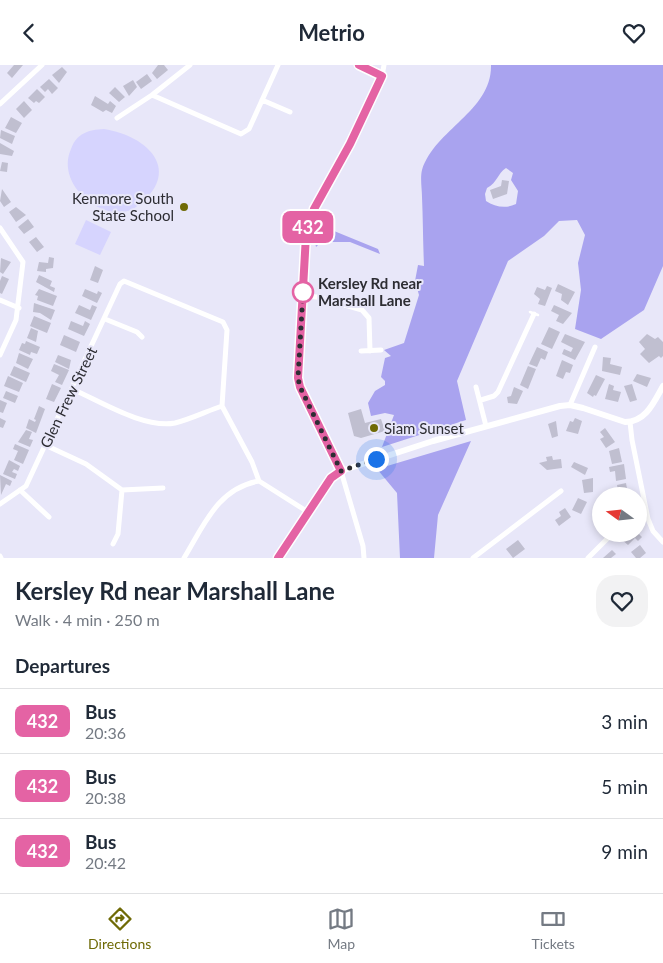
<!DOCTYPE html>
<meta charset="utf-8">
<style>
body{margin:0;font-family:Lato,sans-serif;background:#f2f2f3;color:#1f2937;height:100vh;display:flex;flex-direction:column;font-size:19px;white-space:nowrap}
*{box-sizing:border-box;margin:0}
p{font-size:16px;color:#747a83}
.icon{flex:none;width:28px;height:28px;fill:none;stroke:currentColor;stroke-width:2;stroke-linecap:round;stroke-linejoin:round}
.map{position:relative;height:493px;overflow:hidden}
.sheet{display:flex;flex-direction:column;background:#fff;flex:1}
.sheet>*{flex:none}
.badge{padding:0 10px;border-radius:8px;font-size:18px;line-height:32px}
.needle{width:32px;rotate:285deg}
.controls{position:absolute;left:592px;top:422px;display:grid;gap:10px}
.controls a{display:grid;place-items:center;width:55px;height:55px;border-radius:50%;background:#fff;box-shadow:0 2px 8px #0003;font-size:25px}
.you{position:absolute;width:25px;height:25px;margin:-12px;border:4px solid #fff;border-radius:50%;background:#1a73e8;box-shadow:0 0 0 8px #1a73e833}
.map>.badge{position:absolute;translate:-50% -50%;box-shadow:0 0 0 2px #fff}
h2{padding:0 15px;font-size:19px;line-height:45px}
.round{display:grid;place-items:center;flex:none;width:52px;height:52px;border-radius:20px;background:#f2f2f3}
.overview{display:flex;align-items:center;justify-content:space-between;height:85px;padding:0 15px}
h1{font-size:24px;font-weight:700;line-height:38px}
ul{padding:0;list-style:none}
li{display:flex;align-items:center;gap:15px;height:65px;padding:0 15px;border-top:1px solid #e0e1e3}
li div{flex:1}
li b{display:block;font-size:19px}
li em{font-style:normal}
li .badge{min-width:55px;font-weight:700;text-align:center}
header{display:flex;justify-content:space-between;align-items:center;height:65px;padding:0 15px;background:#fff;font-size:22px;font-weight:700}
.tab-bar{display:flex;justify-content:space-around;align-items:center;height:70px;border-top:1px solid #e0e1e3;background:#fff;font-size:14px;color:#747a83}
.tab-bar a{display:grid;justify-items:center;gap:2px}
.tab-bar .on{color:#6f6a06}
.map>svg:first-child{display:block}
</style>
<header><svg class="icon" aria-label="back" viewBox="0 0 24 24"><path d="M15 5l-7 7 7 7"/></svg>Metrio<svg class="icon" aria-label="heart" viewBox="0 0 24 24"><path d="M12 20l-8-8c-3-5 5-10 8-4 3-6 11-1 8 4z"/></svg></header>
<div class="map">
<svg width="663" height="493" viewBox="0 0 663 493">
<rect width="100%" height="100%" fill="#e8e7f9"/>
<path fill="#d6d4fe" d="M104 64C149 71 184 107 136 142 109 162 54 122 71 84 77 68 88 65 104 64Z
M86 155 111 167 100 190 75 179Z"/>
<path fill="#a9a3ef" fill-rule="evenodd" d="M491 0H663V201L644 245 601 274 575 264 581 225 578 198 585 170 577 155 559 156 544 171 508 196 457 316 466 355 382 382 394 350 385 348 371 351 368 338 375 326 385 320V316L381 312 385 293 391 291 384 285 404 278 419 230 415 216 418 200 424 201C423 178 423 155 422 132 422 124 420 113 422 105 435 64 492 46 491 0ZM506 103 513 108 511 115 518 126 516 139C506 144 495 142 486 136L485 129 487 123C498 117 497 109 506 103Z
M317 159 378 184 380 189 350 177H321L316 182 314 173Z
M471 376 438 450 434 493H400L397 428 377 404Z"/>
<path fill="#c0bfd0" d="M14 0H23L12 13 7 8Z
M158 0H164L168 5 157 14 152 8Z
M62 2 67 7 59 18 52 10Z
M147 9 152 16 141 24 136 17Z
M49 14 58 23 52 29 48 24 45 27 40 22Z
M133 15 137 22 129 31 123 21Z
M115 22 125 32 119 37 109 28Z
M37 24 45 32 39 38 36 36 34 38 28 33Z
M95 31 108 39 110 36 116 41 112 48 106 45 103 47 91 40Z
M24 36 32 45 24 53 16 44Z
M11 52 22 58 16 68 5 63Z
M1 65 15 71 12 79 0 73Z
M0 78 14 86 12 91 0 89Z
M2 97 8 98 7 107 0 106Z
M502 115 509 116 507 129 493 134 490 125 501 121Z
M2 124 11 137 4 142 0 136Z
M16 142 26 150 16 157 9 147Z
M28 154 34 162 24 169 18 162Z
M36 172 44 182 37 187 29 177Z
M49 192 54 193 53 203 46 204V207L37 206 39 197 48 198Z
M1 193 11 197 3 209 0 207Z
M95 201 103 205 98 218 90 215Z
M39 210 52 216 50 221 55 223 54 227 36 217Z
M2 211 9 214 2 229 0 228V216Z
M558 219 575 227 568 240 561 235 562 229 555 226Z
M547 221 552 223 545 241 538 239 540 234 534 229 537 222 545 225Z
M39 224 57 231 53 241 37 235 38 231 35 230Z
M85 224 97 229 98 226 102 228 97 238 82 231Z
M34 238 55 245 51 255 40 248 33 247Z
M79 240 90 245 92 240 97 242 91 255 75 248Z
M554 240 572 248 563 259 556 256 559 250 551 246Z
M34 251 51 258 47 268 30 261Z
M71 256 83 261 85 256 90 259 84 271 68 264Z
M549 262 560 267 552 284 541 279Z
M31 263 38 266 36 277 27 273Z
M565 269 585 277 575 295 562 289 564 284 571 287 573 283 561 277Z
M647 269 655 274 658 272 663 277V291L661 293 659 291 649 298 640 289 645 284 639 277Z
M64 270 80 277 76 287 60 280Z
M26 276 40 282 37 289 31 287 30 290 19 285 22 278 25 279Z
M537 282 548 287 545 295 541 293 537 302 529 299Z
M19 288 33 294 28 304 16 298Z
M58 290 71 295 69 304 55 297Z
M603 292 611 293 610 299 622 302 620 310 602 306Z
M562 295 573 300 570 308 566 307 563 314 556 311Z
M54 299 69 305 62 320 55 317 59 310 51 306Z
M14 301 30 308 26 317 10 310Z
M528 301 536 304 528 324 520 320Z
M637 309 651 313 647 322 633 316Z
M596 310 605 314 596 331 594 330 593 332 587 328Z
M8 311 23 318 19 327 4 321Z
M52 319 61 323 54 337 46 334Z
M609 319 614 321 613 325 621 327 618 337 605 334Z
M632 319 637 335 630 337 624 321Z
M514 322 523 326 517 339 508 338 507 332 511 331Z
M6 326 18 331 15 338 3 333Z
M0 335 7 338 3 348 0 347Z
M39 341 45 344 36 368 26 363 29 354 35 357 36 355 34 354Z
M361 344 365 358 381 354 385 366 361 373 354 371 348 348Z
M0 353 6 356 3 363 0 362Z
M575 353 582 356 578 369 566 366 570 356 573 357Z
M556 356 558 371 552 373 548 359Z
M605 363 615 377 606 383 600 374 604 372 600 367Z
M26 365 32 367 29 374 33 375 30 382 18 377Z
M15 379 29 385 23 399 14 395 18 386 13 384Z
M619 383 622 397 612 399 609 386Z
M552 391 553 395 561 394 562 403 547 405 539 398 547 396 546 392Z
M9 395 20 401 18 406 14 404 12 407 17 409 15 414 3 409Z
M574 397 588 403 585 410 571 402Z
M624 399 626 414 616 416 615 406 610 407 609 402Z
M0 410 12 416 10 421 6 419 1 430Z
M593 413V427L584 428 582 415Z
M626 418 628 430 619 431 617 420Z
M578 433 587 437 581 449 572 445Z
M565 443 571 452 559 461 555 455 561 451 559 447Z
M627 469H639L642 472 638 476 635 473 628 480 621 474Z
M518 475 525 484 513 493 506 484Z
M640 480 646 488 640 493H636L631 487Z
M612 485 616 489 611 493H603Z"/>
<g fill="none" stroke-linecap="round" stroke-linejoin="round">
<path stroke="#fff" stroke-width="2.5" d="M530 247 538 250"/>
<path stroke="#fff" stroke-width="5" d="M152 30 241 69 249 64 278 0
M262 35 290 47
M0 39 42 0
M117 53 152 30 190 0
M0 163 23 197 16 255 0 290
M303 231 317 232 362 245 369 253 370 286
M0 235 19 243
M105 254 137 267 142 272
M361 286 381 285
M476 322 486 361
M72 324C100 336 144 364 175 358 191 354 207 346 222 341
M481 335 494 331 498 327 534 249
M570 340 595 282
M630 357 632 375 648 454 653 466 663 477
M45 380 86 399 122 425 118 469 113 479
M20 425 49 452
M122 425 163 423
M0 439 26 421 120 219 124 216 223 257 227 265 222 341 252 397 259 416
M0 491 1 493
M184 493C204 460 218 423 259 416L308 447
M364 493 363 481 341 406 300 322 298 313 306 170 314 144 350 79 382 11 384 0
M473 493 561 426
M588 493 612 469"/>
<path stroke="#fff" stroke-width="6" d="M359 0 382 11
M278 493 331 413 341 406 433 376 560 341 570 340 583 343 625 357C646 357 654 337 663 321"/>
</g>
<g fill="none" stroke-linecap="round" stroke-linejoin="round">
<g stroke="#fff" stroke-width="11">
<path id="line" d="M278 493 331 413 341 406 300 322 298 313 306 170 314 144 350 79 382 11 359 0"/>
</g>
<use href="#line" stroke="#e463a4" stroke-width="8"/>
<path stroke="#2d2d33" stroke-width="5" stroke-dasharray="0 9" d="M303 227 298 313 300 322 341 406 376 394"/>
</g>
<g fill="#6f6a06" stroke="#e8e7f9" stroke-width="2">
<circle cx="184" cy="142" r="5"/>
<circle cx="374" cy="363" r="5"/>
</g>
<circle fill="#fff" stroke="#e463a4" stroke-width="2.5" cx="303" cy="227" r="10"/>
<g text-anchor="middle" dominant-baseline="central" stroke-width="4" stroke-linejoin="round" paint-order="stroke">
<g font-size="15" fill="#2d2d33" stroke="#e8e7f9" text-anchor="end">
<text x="174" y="133">Kenmore South<tspan x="174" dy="17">State School</tspan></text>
<text x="384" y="363" text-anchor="start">Siam Sunset</text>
</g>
<g font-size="15" font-weight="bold" fill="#2d2d33" stroke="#e8e7f9" text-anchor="start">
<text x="318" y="218">Kersley Rd near<tspan x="318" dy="17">Marshall Lane</tspan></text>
</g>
<g font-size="15" fill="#2d2d33" stroke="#e8e7f9">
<text transform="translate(68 332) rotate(-64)">Glen Frew Street</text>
</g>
</g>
</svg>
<div class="controls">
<a><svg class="needle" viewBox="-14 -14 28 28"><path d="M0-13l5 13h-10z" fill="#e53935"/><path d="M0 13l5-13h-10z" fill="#747a83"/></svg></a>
</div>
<div class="you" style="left:376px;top:394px"></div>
<b class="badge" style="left:308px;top:162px;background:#e463a4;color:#fff">432</b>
</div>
<section class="sheet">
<div class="overview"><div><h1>Kersley Rd near Marshall Lane</h1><p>Walk · 4 min · 250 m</p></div><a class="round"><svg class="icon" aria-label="heart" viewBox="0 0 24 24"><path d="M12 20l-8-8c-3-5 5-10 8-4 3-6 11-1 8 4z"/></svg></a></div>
<h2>Departures</h2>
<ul>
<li><span class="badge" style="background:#e463a4;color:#fff">432</span><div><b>Bus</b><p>20:36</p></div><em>3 min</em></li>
<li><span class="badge" style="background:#e463a4;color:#fff">432</span><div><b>Bus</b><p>20:38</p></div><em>5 min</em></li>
<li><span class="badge" style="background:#e463a4;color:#fff">432</span><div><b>Bus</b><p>20:42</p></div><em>9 min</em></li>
</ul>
</section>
<nav class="tab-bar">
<a class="on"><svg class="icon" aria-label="directions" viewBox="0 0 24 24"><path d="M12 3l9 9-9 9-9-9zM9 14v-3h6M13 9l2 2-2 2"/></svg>Directions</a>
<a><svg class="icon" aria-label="map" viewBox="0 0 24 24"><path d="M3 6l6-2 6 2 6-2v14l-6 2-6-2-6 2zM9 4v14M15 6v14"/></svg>Map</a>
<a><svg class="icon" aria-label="tickets" viewBox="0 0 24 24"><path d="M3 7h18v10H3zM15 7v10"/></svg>Tickets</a>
</nav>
